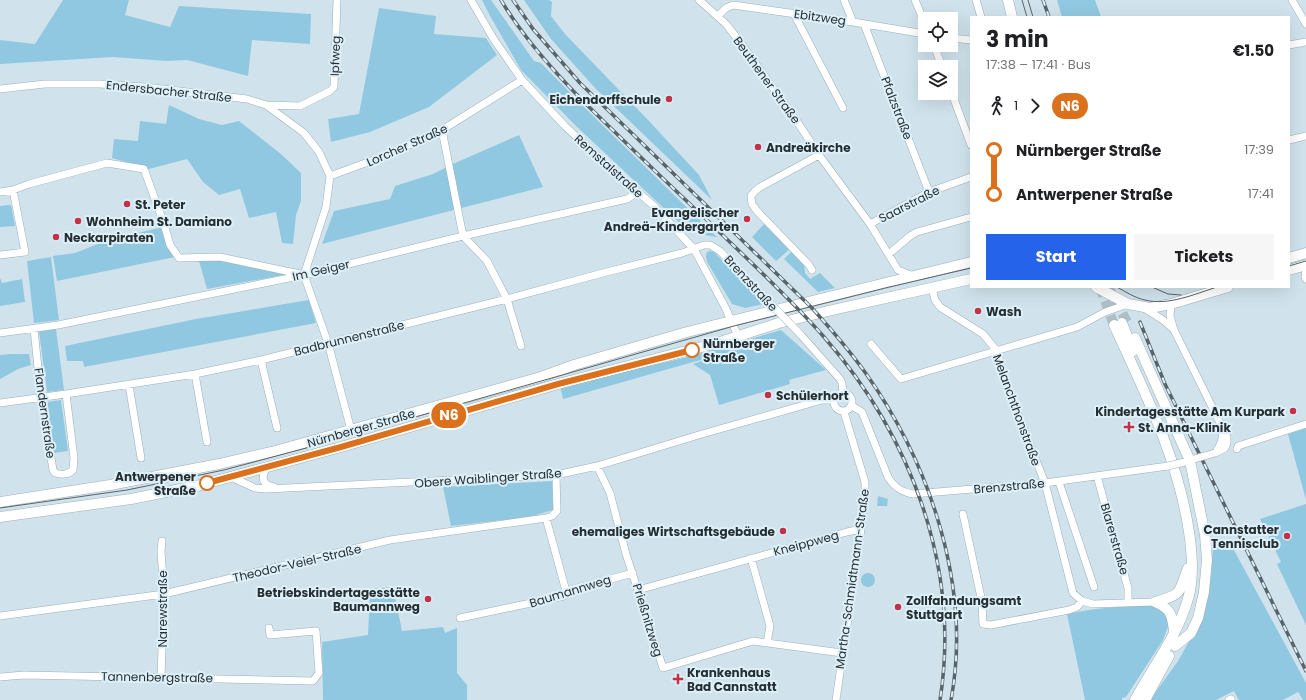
<!DOCTYPE html>
<meta charset="utf-8">
<style>
body{margin:0;font-family:Poppins,sans-serif;background:#f6f6f6;color:#202124;height:100vh;display:flex;flex-direction:column;font-size:15px;white-space:nowrap}
*{box-sizing:border-box;margin:0}
p{font-size:13px;color:#757577}
.icon{flex:none;width:22px;height:22px;fill:none;stroke:currentColor;stroke-width:2;stroke-linecap:round;stroke-linejoin:round}
.map{position:relative;flex:1;overflow:hidden}
.details{position:absolute;left:970px;top:16px;width:320px;height:272px;display:flex;flex-direction:column;background:#fff;border-radius:0px;box-shadow:0 4px 16px #0002}
.details>*{flex:none}
.badge{padding:0 8px;border-radius:13px;font-size:14px;line-height:26px}
.controls{position:absolute;left:918px;top:12px;display:grid;gap:8px}
.controls a{display:grid;place-items:center;width:40px;height:40px;border-radius:0px;background:#fff;box-shadow:0 4px 16px #0002;font-size:20px}
.map>.badge{position:absolute;translate:-50% -50%;box-shadow:0 0 0 2px #fff}
.legs{display:flex;align-items:center;gap:6px;height:44px;padding:0 16px;font-size:13px}
.legs p{margin-inline-start:auto}
.summary{display:flex;align-items:center;justify-content:space-between;height:68px;padding:0 16px}
h1{font-size:22px;font-weight:700;line-height:30px}
.cta{display:flex;gap:8px;margin-top:auto;padding:8px 16px}
.cta a{flex:1;height:46px;border-radius:0px;background:#2563eb;color:#fff;font-size:16px;font-weight:700;line-height:46px;text-align:center}
.cta a+a{background:#f6f6f6;color:#202124}
ul{padding:0 16px;list-style:none}
li{display:flex;align-items:center;gap:14px;height:44px;font-size:15px}
li i{display:grid;place-items:center;width:6px;height:100%;margin:0 5px;background:currentColor}
li i::after{content:'';width:10px;height:10px;margin:-5px;border:3px solid;border-radius:50%;background:#fff}
li p{margin-inline-start:auto}
li:first-child i{background:linear-gradient(#0000 50%,currentColor 0)}
li:last-child i{background:linear-gradient(currentColor 50%,#0000 0)}
.map>svg:first-child{display:block}
</style>
<div class="map">
<svg width="1306" height="700" viewBox="0 0 1306 700">
<rect width="100%" height="100%" fill="#d0e3ec"/>
<path fill="#91c8e1" d="M63 0H129L125 15 170 27 179 6 311 14 310 44 252 40 248 76 187 60 166 61 113 57 0 64V40L35 44Z
M482 0H491L534 61 541 63 587 110 717 237 704 235 685 228 576 126 521 70 490 16Z
M524 0H549L552 2 551 16 565 34 649 121 699 175 712 200 595 88 551 39Z
M1057 0H1095L1101 17H1062Z
M379 8 436 16 434 34 486 38 497 55 429 107 370 132 331 142 328 119 359 114Z
M169 105 199 119 222 125 239 121 281 154 301 173V201L296 215 293 244 282 243 276 212 249 218 240 189 219 195 203 182 187 159 149 169 112 158 114 139 138 141 140 121 166 124Z
M519 135 543 187 322 244 334 211 390 199 395 186 433 174 455 163Z
M11 205 15 226 0 227V206Z
M764 224 790 249 776 261 752 237Z
M163 227 175 257 57 281 53 256 75 253 108 240Z
M710 251 714 252 764 304 745 308 732 304 707 262 706 256 707 252Z
M792 251 804 263 805 273 810 279 820 273 835 288 818 292 784 259Z
M51 257 59 320 34 323 27 261Z
M199 261H222L289 274 207 289Z
M0 278 2 283 22 279 25 302 0 306Z
M309 300 316 323 84 367 83 361H67L65 346 196 319Z
M56 329 64 390 47 392 39 331Z
M781 330 826 370 789 380 790 384 719 405 710 375 693 364 725 353 563 399 560 386 688 357Z
M11 354H29L31 365 18 369 0 379V355Z
M61 400 68 451 54 453 47 402Z
M1306 428V500L1288 434Z
M552 481 553 510 530 517 451 526 443 487Z
M878 496 888 499 887 506H877Z
M1306 504V625L1277 564 1281 562 1260 519Z
M1229 541 1306 683V700H1303L1298 692 1283 700H1239L1234 691 1216 700H1151L1157 690 1178 661 1200 622 1208 594 1213 548Z
M861 580a7 7 0 1 1 14 0a7 7 0 1 1-14 0Z
M393 587 402 631 443 627 445 633 457 628V673L467 685V700H323L322 642 368 635 370 589Z
M1150 605 1166 610 1169 624 1163 640 1126 697 1122 698V700H1085L1067 614C1095 608 1122 606 1150 605Z"/>
<g fill="none" stroke-linecap="round" stroke-linejoin="round">
<path stroke="#aebfc7" stroke-width="10" stroke-dasharray="10 5" stroke-linecap="butt" d="M1100 287 1114 325
M1108 287 1127 322"/>
<g stroke="#9caeb6" stroke-width="8">
<path id="street" d="M471 0 493 38 522 80 565 126 613 171 654 206 694 249 725 307 738 336
M699 0 726 24 743 46 798 123 819 155 870 224 898 270 913 276
M844 0 853 22
M915 0 925 24
M976 0 981 17
M1292 0 1306 24
M794 14 843 108
M718 16 726 8 733 5 853 22 925 34
M864 24 929 192
M951 38 971 40
M934 45 942 67
M1289 45 1306 42
M0 89 45 84H100L145 87 247 99 266 105 300 106 330 91 334 87 337 0
M951 91 971 145
M266 105 304 133 319 152 330 176 326 207 304 275
M442 130 463 236 487 261 507 299 521 346
M1289 140 1306 136
M330 176 387 155 442 130 522 80
M0 192 13 190 29 184 107 163 144 169 164 224 170 245 179 258 220 257 300 274
M870 224 929 192 971 177
M889 254 910 236 917 232 971 217
M0 255 25 252 13 190
M1306 269 1305 277 1306 279
M812 270 809 265 757 211 752 204 751 196 755 191 760 187 819 155
M304 275 328 343 351 430
M932 288 935 300 940 307 983 334 997 351 1006 385 1045 483 1073 593 1082 601 1093 604 1155 602
M1171 304 1170 316 1174 330 1227 437V443L1225 448 1215 453
M1144 308 1163 320 1173 329
M34 329 41 397 53 470 55 473C62 475 68 475 73 470L74 458 66 394
M0 333 58 325 304 275 463 236 627 199 638 192
M800 334 840 379 842 383 843 393
M871 344 901 379 1077 327 1105 312 1128 304
M261 360 277 428
M195 374 207 442
M129 385 141 458
M834 402a9 9 0 1 1 18 0a9 9 0 1 1-18 0Z
M0 403 66 394 195 374 261 360 507 299 599 274 682 253 704 245H710L720 251 766 299
M852 406 862 412 888 477C894 487 901 492 913 494L1045 483 1168 466
M1237 449 1238 446 1306 424
M1215 453C1221 446 1223 439 1223 429
M597 466 610 493 626 554 663 668 753 641 842 653
M266 468C261 479 262 484 274 487
M1097 476 1128 588V602
M231 477 255 488 266 489 556 475 597 466 702 434 822 400H834
M1059 482 1094 587
M963 514 982 602 983 624 991 625 1069 610 1077 607 1082 601
M546 518 566 591
M751 558 770 626 767 643
M638 590 847 532 861 529
M0 616 164 594 390 540 546 518 552 516 557 511 556 475
M460 618 564 596 566 591 633 573
M0 677 24 675 313 681 319 673 316 631 270 635 269 628
M161 677 164 594 161 551 162 541
M836 700 861 529 865 491V482L844 412
M1229 700 1231 699"/>
</g>
<g stroke="#9caeb6" stroke-width="11">
<path id="secondary" d="M1008 0 1012 17
M1289 258 1306 253
M1289 270 1306 265
M1096 287 1128 304 1150 308 1171 304 1228 287
M1122 323 1133 351
M1114 325C1145 393 1178 458 1189 532 1192 552 1194 575 1189 595 1179 634 1154 665 1135 700
M1135 338 1190 461 1205 535 1207 560 1204 592 1198 618 1191 633 1175 646
M0 502 110 485 219 464 275 451 541 377 574 365 687 332 971 262
M0 517 131 499 201 485 341 447 558 384 717 343 779 323 828 311 971 279
M1155 602C1184 594 1178 593 1188 568
M1155 602C1171 609 1172 614 1174 631
M1145 700 1169 656"/>
</g>
<use href="#street" stroke="#fff" stroke-width="7"/>
<use href="#secondary" stroke="#fff" stroke-width="10"/>
<path stroke="#596469" stroke-width="1" d="M1022 0 1027 17
M1028 0 1033 17
M1289 266 1306 261
M1117 287C1126 292 1135 298 1145 300 1168 306 1195 294 1217 287
M1152 287 1168 294 1181 295
M0 508 127 490 224 470 310 447 734 326 885 288 971 268"/>
<g stroke="#596469" stroke-width="3.5">
<path id="rail" d="M501 0C524 39 555 73 587 105 627 144 667 183 708 221 747 259 788 296 824 337 911 436 961 568 940 700
M513 0 533 29 580 83 811 307C831 329 850 351 867 375 931 466 972 589 951 700
M1043 0 1049 17
M1140 322 1165 384 1306 671"/>
</g>
<use href="#rail" stroke="#ddf0f9" stroke-width="2" stroke-dasharray="6" stroke-linecap="butt"/>
<g stroke="#9caeb6" stroke-width="8" stroke-linecap="butt">
<path id="street-bridge" d="M766 299 800 334
M1194 459 1215 453
M1168 466 1185 462"/>
</g>
<use href="#street-bridge" stroke="#fff" stroke-width="7"/>
</g>
<g fill="none" stroke-linecap="round" stroke-linejoin="round">
<g stroke="#fff" stroke-width="9">
<path id="line-1" d="M207 483 341 447 558 384 692 350"/>
</g>
<use href="#line-1" stroke="#db711d" stroke-width="6"/>
</g>
<g fill="#c23146" stroke="#ddf0f9" stroke-width="1.5">
<circle cx="669" cy="99" r="4"/>
<circle cx="758" cy="147" r="4"/>
<circle cx="127" cy="204" r="4"/>
<circle cx="747" cy="219" r="4"/>
<circle cx="78" cy="221" r="4"/>
<circle cx="56" cy="237" r="4"/>
<circle cx="978" cy="311" r="4"/>
<circle cx="768" cy="395" r="4"/>
<circle cx="1293" cy="411" r="4"/>
<path d="M1127 421h4v4h4v4h-4v4h-4v-4h-4v-4h4z"/>
<circle cx="783" cy="531" r="4"/>
<circle cx="1287" cy="536" r="4"/>
<circle cx="428" cy="599" r="4"/>
<circle cx="898" cy="607" r="4"/>
<path d="M676 673h4v4h4v4h-4v4h-4v-4h-4v-4h4z"/>
</g>
<g fill="#fff" stroke="#db711d" stroke-width="2">
<circle cx="692" cy="350" r="7"/>
<circle cx="207" cy="483" r="7"/>
</g>
<g text-anchor="middle" dominant-baseline="central" stroke-width="4" stroke-linejoin="round" paint-order="stroke">
<g font-size="12" fill="#262e31" stroke="#ddf0f9">
<text transform="translate(820 17) rotate(8)">Ebitzweg</text>
<text transform="translate(335 56) rotate(-88)">Ipfweg</text>
<text transform="translate(767 80) rotate(54)">Beuthener Straße</text>
<text transform="translate(169 91) rotate(6)">Endersbacher Straße</text>
<text transform="translate(897 108) rotate(69)">Pfalzstraße</text>
<text transform="translate(407 145) rotate(-24)">Lorcher Straße</text>
<text transform="translate(609 166) rotate(42)">Remstalstraße</text>
<text transform="translate(909 204) rotate(-27)">Saarstraße</text>
<text transform="translate(321 270) rotate(-13)">Im Geiger</text>
<text transform="translate(751 283) rotate(47)">Brenzstraße</text>
<text transform="translate(349 338) rotate(-14)">Badbrunnenstraße</text>
<text transform="translate(1017 410) rotate(70)">Melanchthonstraße</text>
<text transform="translate(45 413) rotate(82)">Flandernstraße</text>
<text transform="translate(361 428) rotate(-16)">Nürnberger Straße</text>
<text transform="translate(488 478) rotate(-4)">Obere Waiblinger Straße</text>
<text transform="translate(1009 486) rotate(-5)">Brenzstraße</text>
<text transform="translate(1115 539) rotate(74)">Blarerstraße</text>
<text transform="translate(806 543) rotate(-15)">Kneippweg</text>
<text transform="translate(297 563) rotate(-13)">Theodor-Veiel-Straße</text>
<text transform="translate(852 579) rotate(-82)">Martha-Schmidtmann-Straße</text>
<text transform="translate(570 591) rotate(-17)">Baumannweg</text>
<text transform="translate(162 609) rotate(-90)">Narewstraße</text>
<text transform="translate(648 620) rotate(73)">Prießnitzweg</text>
<text transform="translate(157 677) rotate(1)">Tannenbergstraße</text>
</g>
<g font-size="12" font-weight="bold" fill="#262e31" stroke="#ddf0f9" text-anchor="start">
<text x="661" y="99" text-anchor="end">Eichendorffschule</text>
<text x="766" y="147">Andreäkirche</text>
<text x="135" y="204">St. Peter</text>
<text x="739" y="212" text-anchor="end">Evangelischer<tspan x="739" dy="14">Andreä-Kindergarten</tspan></text>
<text x="86" y="221">Wohnheim St. Damiano</text>
<text x="64" y="237">Neckarpiraten</text>
<text x="986" y="311">Wash</text>
<text x="776" y="395">Schülerhort</text>
<text x="1285" y="411" text-anchor="end">Kindertagesstätte Am Kurpark</text>
<text x="1138" y="427">St. Anna-Klinik</text>
<text x="1279" y="529" text-anchor="end">Cannstatter<tspan x="1279" dy="14">Tennisclub</tspan></text>
<text x="775" y="531" text-anchor="end">ehemaliges Wirtschaftsgebäude</text>
<text x="420" y="592" text-anchor="end">Betriebskindertagesstätte<tspan x="420" dy="14">Baumannweg</tspan></text>
<text x="906" y="600">Zollfahndungsamt<tspan x="906" dy="14">Stuttgart</tspan></text>
<text x="687" y="672">Krankenhaus<tspan x="687" dy="14">Bad Cannstatt</tspan></text>
</g>
<g font-size="12" font-weight="bold" fill="#262e31" stroke="#ddf0f9" text-anchor="start">
<text x="703" y="343">Nürnberger<tspan x="703" dy="14">Straße</tspan></text>
<text x="196" y="476" text-anchor="end">Antwerpener<tspan x="196" dy="14">Straße</tspan></text>
</g>
</g>
</svg>
<div class="controls">
<a><svg class="icon" aria-label="locate" viewBox="0 0 24 24"><circle cx="12" cy="12" r="6"/><path d="M12 2v4M12 18v4M2 12h4M18 12h4"/></svg></a>
<a><svg class="icon" aria-label="layers" viewBox="0 0 24 24"><path d="M12 4l9 5-9 5-9-5zM3 14l9 5 9-5"/></svg></a>
</div>
<b class="badge" style="left:449px;top:415px;background:#db711d;color:#fff">N6</b>
<section class="details">
<div class="summary"><div><h1>3 min</h1><p>17:38 – 17:41 · Bus</p></div><b>€1.50</b></div>
<div class="legs"><svg class="icon" aria-label="walk" viewBox="0 0 24 24"><circle cx="13" cy="4" r="2"/><path d="M13 8l-2 6 4 7M11 14l-3 7M7 12l3-4h3l4 4"/></svg>1<svg class="icon" aria-label="forward" viewBox="0 0 24 24"><path d="M9 5l7 7-7 7"/></svg><b class="badge" style="background:#db711d;color:#fff">N6</b></div>
<ul>
<li><i style="color:#db711d"></i><b>Nürnberger Straße</b><p>17:39</p></li>
<li><i style="color:#db711d"></i><b>Antwerpener Straße</b><p>17:41</p></li>
</ul>
<div class="cta"><a>Start</a><a>Tickets</a></div>
</section>
</div>
